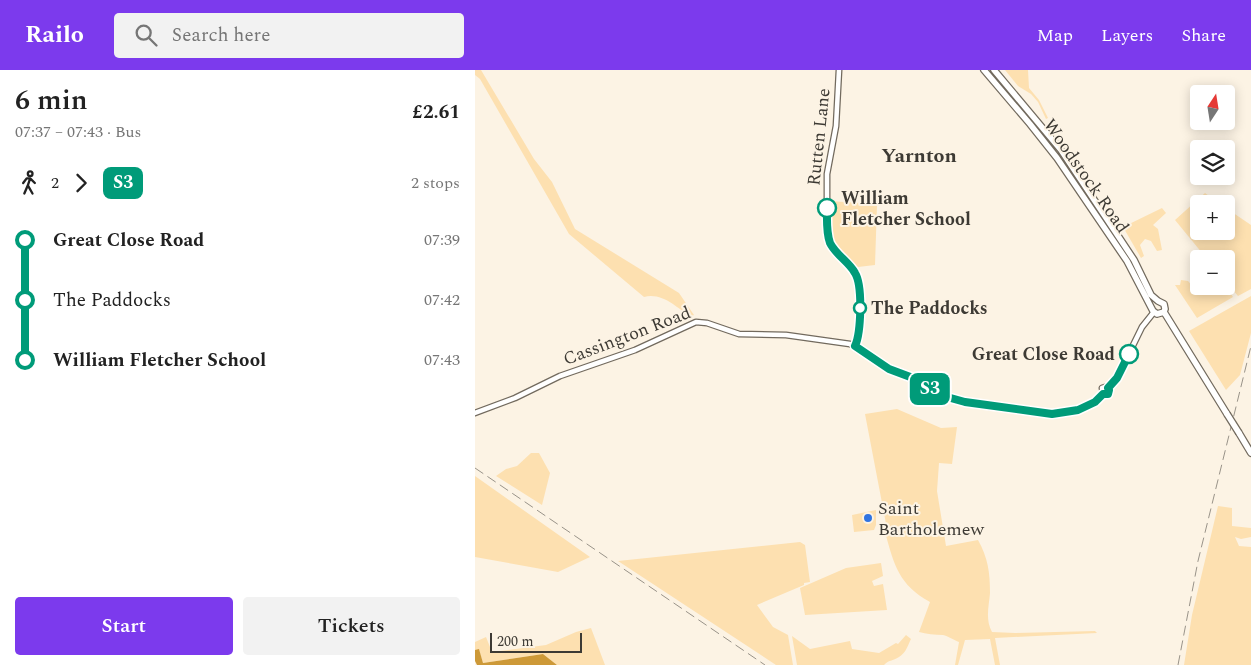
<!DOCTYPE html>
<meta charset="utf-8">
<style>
body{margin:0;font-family:Spectral,serif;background:#f2f2f2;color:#222;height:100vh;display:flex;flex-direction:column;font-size:19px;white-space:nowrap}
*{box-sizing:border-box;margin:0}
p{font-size:16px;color:#767676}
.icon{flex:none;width:28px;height:28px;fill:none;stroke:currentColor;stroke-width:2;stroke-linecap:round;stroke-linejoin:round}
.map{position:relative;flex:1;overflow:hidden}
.side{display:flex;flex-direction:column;background:#fff;width:475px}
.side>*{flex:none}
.badge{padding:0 10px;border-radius:8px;font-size:18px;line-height:32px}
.needle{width:32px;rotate:12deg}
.buttons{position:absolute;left:715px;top:15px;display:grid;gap:10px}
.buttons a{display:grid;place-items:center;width:45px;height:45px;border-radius:5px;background:#fff;box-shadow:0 2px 12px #0003;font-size:25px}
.scale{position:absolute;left:15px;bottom:12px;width:92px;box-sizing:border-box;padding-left:5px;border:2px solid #3d3a34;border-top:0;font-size:14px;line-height:18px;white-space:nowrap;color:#3d3a34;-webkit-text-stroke:4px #fcf3e4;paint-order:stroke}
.map>.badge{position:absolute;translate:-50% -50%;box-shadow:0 0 0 2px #fff}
.legs{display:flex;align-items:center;gap:8px;height:55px;padding:0 15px;font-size:16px}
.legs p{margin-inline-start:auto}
.summary{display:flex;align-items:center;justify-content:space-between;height:85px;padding:0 15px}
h1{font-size:28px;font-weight:600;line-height:38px}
.primary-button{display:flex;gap:10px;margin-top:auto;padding:10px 15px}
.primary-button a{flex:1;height:58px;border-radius:5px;background:#7c3aed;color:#fff;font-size:20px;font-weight:600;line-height:58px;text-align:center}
.primary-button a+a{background:#f2f2f2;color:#222}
ul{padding:0 15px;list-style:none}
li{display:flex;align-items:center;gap:18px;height:60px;font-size:19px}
li i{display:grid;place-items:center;width:8px;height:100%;margin:0 6px;background:currentColor}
li i::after{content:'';width:12px;height:12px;margin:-6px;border:4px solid;border-radius:50%;background:#fff}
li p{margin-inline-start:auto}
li:first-child i{background:linear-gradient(#0000 50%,currentColor 0)}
li:last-child i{background:linear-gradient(currentColor 50%,#0000 0)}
header{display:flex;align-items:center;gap:30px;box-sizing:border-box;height:70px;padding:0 25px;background:#7c3aed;color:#fff}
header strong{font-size:24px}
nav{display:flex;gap:28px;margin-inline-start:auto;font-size:18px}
.search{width:350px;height:45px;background:#f2f2f2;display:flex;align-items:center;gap:12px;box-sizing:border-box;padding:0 18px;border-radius:5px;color:#767676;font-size:19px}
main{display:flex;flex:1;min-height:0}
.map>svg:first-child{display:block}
</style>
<header>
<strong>Railo</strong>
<div class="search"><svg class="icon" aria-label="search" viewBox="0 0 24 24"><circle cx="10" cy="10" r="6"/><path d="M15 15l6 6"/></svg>Search here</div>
<nav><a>Map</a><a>Layers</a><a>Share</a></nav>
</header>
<main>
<section class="side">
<div class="summary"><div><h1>6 min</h1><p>07:37 – 07:43 · Bus</p></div><b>£2.61</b></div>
<div class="legs"><svg class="icon" aria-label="walk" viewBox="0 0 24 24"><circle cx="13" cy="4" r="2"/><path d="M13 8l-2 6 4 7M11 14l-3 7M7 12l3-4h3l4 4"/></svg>2<svg class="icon" aria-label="forward" viewBox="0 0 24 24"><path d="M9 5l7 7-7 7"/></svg><b class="badge" style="background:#009b79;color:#fff">S3</b><p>2 stops</p></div>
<ul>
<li><i style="color:#009b79"></i><b>Great Close Road</b><p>07:39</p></li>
<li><i style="color:#009b79"></i><span>The Paddocks</span><p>07:42</p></li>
<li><i style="color:#009b79"></i><b>William Fletcher School</b><p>07:43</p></li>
</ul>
<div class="primary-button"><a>Start</a><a>Tickets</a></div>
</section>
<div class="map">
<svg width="776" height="595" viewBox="0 0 776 595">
<rect width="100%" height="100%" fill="#fcf3e4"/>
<path fill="#fde0b0" d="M0 0H6L59 89 77 112 100 159 204 223 219 245 215 247C203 238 187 222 169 227L94 164 5 9 0 5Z
M530 0H553L554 18 564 30 573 48 571 49 563 32 556 24 543 16Z
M730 123 745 134H724V161H751V138L776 155V219L763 226 751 212V189H732L700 150Z
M354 131 401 134 402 135 400 195 383 197C355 180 355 161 354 131Z
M687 138 691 143 678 155 683 159 687 180 682 181 676 171 670 169 665 175 669 186 666 188 648 157Z
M706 210 713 211C719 217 719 224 728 224L732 220 731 216H751L758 227 722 248 700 215H705Z
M776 226V263L765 305 751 320 714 261Z
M422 339 466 358 482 357 477 394 464 393 462 421 471 476 503 470C513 488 515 502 515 523 514 536 510 549 517 562L540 563 620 561 622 563 520 568 525 595H520L515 569 490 570 483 595H480L484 572C479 570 473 566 468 565 460 565 451 564 444 562L455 532C424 515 419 495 410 462L412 459 390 344Z
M56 383H64L75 403 67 435 21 406 31 399 42 396Z
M0 406 115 487 83 502 0 487Z
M743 436 757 438V456L776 458V467L766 469 760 467 764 476 776 477V595H709L717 545Z
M401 440V455L399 460 379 462 377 445Z
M325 472 330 475 335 512 329 513V515L282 535 298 557 313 565 318 595H301L143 491Z
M406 493 408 506 397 511 399 516 408 514 412 540 330 545 325 518 371 498Z
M116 558 130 595H82L68 584 8 593 4 580H0V572L11 567 17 582 71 575 101 562Z
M431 565 436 569C433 575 431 583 424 587 418 591 413 590 409 595H322L317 566 335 579 375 571 377 579 404 583 421 573 423 574Z"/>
<path fill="#cd9938" d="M4 579 8 593 68 584 82 595H2L0 591V580Z"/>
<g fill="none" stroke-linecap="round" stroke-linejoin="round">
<g stroke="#726a5e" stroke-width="7">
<path id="tertiary" d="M364 0 361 56 352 104V160L356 175 380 203 383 211 385 253 383 268 380 276
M0 343 40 328 85 306 160 280 221 252 232 253 264 264 311 265 375 274 387 280 414 299 438 308 462 323 481 330 509 336 566 343H586L603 340 620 331 628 324 627 318 630 317 633 318 642 308 667 257 679 242"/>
</g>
<g stroke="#726a5e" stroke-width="8">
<path id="trunk" d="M509 0 555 54 582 88 652 191 678 241 682 244 689 242
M519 0 586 80 659 190 676 225 683 231 689 234 690 239 689 242
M689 242 752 344
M764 363 776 383"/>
</g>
<use href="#tertiary" stroke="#fff" stroke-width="4.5"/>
<use href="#trunk" stroke="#fff" stroke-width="5.5"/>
<path stroke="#999389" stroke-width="1" stroke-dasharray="10 5" stroke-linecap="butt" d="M0 398 290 595
M703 595 723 491 776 276"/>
<g stroke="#726a5e" stroke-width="8" stroke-linecap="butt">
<path id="trunk-bridge" d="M752 344 764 363"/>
</g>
<use href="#trunk-bridge" stroke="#fff" stroke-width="5.5"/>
</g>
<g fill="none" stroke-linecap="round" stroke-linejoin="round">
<g stroke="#fff" stroke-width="11">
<path id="line-1" d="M352 138C352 149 351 162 355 173 361 185 374 192 380 203 388 216 386 263 380 276L414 299 438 308 460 322 472 327 490 332 577 344 603 340 620 332 628 324H633L634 320 633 318 642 308 654 284"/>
</g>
<use href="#line-1" stroke="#009b79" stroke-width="8"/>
</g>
<g fill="#fff" stroke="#009b79" stroke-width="2.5">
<circle cx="352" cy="138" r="9"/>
<circle cx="385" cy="238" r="6"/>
<circle cx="654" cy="284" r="9"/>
</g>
<circle fill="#3074e1" stroke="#fcf3e4" stroke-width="2" cx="393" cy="448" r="5"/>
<g text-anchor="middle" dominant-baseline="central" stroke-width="4" stroke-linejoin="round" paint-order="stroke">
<g font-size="18" fill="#3d3a34" stroke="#fcf3e4">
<text transform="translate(344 67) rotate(-84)">Rutten Lane</text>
<text transform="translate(611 106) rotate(55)">Woodstock Road</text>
<text transform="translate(152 266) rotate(-21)">Cassington Road</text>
</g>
<g font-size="18" font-weight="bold" fill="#3d3a34" stroke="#fcf3e4" text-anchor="start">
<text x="366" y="128">William<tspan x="366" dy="21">Fletcher School</tspan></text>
<text x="396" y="238">The Paddocks</text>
<text x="640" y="284" text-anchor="end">Great Close Road</text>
</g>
<g font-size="18" fill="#3d3a34" stroke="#fcf3e4" text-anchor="start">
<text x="403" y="438">Saint<tspan x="403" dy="21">Bartholemew</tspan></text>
</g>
<g font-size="20" font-weight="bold" fill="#3d3a34" stroke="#fcf3e4">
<text x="444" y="86">Yarnton</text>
</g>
</g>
</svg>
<div class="buttons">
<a><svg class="needle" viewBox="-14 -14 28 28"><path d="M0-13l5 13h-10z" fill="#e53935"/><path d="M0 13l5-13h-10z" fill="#767676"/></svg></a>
<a><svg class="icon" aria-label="layers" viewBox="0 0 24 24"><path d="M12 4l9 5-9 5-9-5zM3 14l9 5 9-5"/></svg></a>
<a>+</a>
<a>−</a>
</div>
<div class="scale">200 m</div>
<b class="badge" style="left:455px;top:319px;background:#009b79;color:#fff">S3</b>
</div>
</main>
